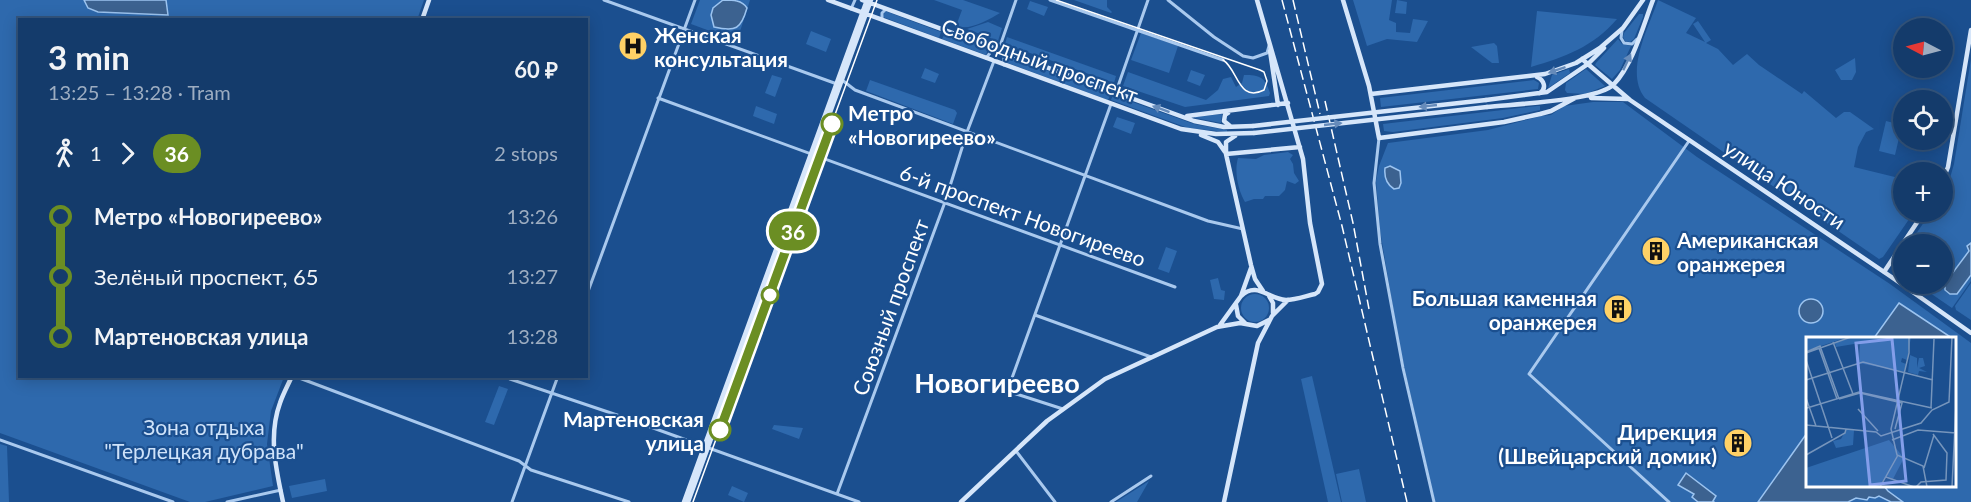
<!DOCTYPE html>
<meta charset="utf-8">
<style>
body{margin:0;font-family:Lato,sans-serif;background:#214673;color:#f1f3f6;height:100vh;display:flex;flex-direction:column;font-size:22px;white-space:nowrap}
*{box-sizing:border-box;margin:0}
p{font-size:20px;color:#9dadc1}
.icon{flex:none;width:33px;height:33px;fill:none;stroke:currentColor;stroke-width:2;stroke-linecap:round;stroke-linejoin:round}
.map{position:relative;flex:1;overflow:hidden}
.sheet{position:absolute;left:18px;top:18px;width:570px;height:360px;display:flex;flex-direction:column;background:#143b6b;border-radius:0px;box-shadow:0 3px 15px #0003,0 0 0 2px #33557e}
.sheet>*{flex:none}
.badge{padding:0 12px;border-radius:20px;font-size:21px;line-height:39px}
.needle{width:39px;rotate:276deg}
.controls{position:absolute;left:1893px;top:18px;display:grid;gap:12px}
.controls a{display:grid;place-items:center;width:60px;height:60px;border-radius:50%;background:#143b6b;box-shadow:0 3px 15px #0003,0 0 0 2px #33557e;font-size:30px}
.map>.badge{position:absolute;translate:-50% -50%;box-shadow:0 0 0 3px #fff}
.legs{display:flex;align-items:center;gap:9px;height:66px;padding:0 30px;font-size:20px}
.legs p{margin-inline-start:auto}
.overview{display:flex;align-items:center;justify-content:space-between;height:102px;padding:0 30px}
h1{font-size:33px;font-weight:700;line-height:45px}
ul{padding:0 30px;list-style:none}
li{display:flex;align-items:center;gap:21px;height:60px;font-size:22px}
li i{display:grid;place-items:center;width:9px;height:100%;margin:0 8px;background:currentColor}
li i::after{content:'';width:15px;height:15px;margin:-8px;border:4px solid;border-radius:50%;background:#143b6b}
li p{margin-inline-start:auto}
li:first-child i{background:linear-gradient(#0000 50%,currentColor 0)}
li:last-child i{background:linear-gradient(currentColor 50%,#0000 0)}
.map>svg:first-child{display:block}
</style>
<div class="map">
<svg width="1971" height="502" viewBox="0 0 1971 502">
<rect width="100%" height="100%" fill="#1b4f8f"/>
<path fill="#2e69ad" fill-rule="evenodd" d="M0 0H424L417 20H20V376L284 377 271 411 267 444 273 486 205 502H190L0 433Z
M700 0H750L737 41 691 24Z
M934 0H963L1000 13C988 20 970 31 956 26L962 10Z
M1074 0H1107V7L1112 12 1111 13Z
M1353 0H1392L1389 20 1396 23V32L1410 33 1413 19 1428 21 1417 42 1387 39 1367 46Z
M1397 0 1407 2 1406 14 1395 13Z
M1658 0 1696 18 1686 33 1705 42 1693 24 1698 21 1711 40 1706 43 1718 49 1733 65 1747 54 1759 65 1802 94 1804 91 1836 118 1844 112H1850L1874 129 1866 132 1858 147 1854 167 1903 179 1904 212H1914L1883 257 1879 259 1645 98C1624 72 1649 27 1658 0Z
M1030 1 1048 7 1044 16 1027 9Z
M885 11 941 32 939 38 883 17Z
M1537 11 1617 19C1593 47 1565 57 1531 67Z
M1639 14H1643V17L1634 39 1630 42 1625 41 1623 37 1624 33Z
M988 22 1002 28 998 41 967 29Z
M811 31 831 39 826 52 806 44Z
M945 33 988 49 986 55 942 39Z
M1141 33 1178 46 1169 73 1131 60Z
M1007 37 1116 76 1114 83 1005 44Z
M1618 39 1622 44 1631 46 1620 70 1612 79 1595 65 1596 63Z
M1494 43 1497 46 1499 63H1492L1471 47Z
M1007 56 1111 94 1108 100 1005 62Z
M1855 58 1856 72 1852 80H1841L1835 70Z
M1971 59V281L1952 308 1917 284H1942V244H1909L1931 212H1942L1943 193 1950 178 1954 164Z
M925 68 939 74 935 83 921 78Z
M1569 69 1570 73 1548 88 1552 75Z
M1586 69 1605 86 1585 94 1567 93 1565 90 1566 83Z
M1191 70 1205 75 1200 86 1187 81Z
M1128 72 1206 100 1218 90 1223 79 1231 77 1236 87 1242 83 1244 75C1260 75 1265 77 1270 93L1269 96 1185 107 1123 86Z
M772 75 782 78 775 97 765 93Z
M870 80 955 110 957 113 953 124 866 91Z
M1534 80 1539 83 1538 89 1381 107 1380 98Z
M1113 95 1194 124 1227 130V132L1188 128 1111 100Z
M1593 102H1623L1697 157 1890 284 1971 343V502H1435L1399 344 1380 230 1376 181 1379 166 1388 143 1488 130 1541 116 1551 115 1564 106ZM1808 338H1954V486H1808Z
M756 106 777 114 774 124 753 116Z
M1537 106H1540V110L1503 118 1393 132 1384 131 1383 124Z
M1222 114 1221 123 1195 118V117Z
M1117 117 1135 123 1131 134 1113 127Z
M1886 121 1902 125 1895 155 1879 151Z
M1288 152 1293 155 1290 159 1293 164 1294 173 1299 181 1295 184 1287 181 1285 190 1279 196H1265L1263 199H1254L1245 202C1238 190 1234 171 1238 158L1256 159 1264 155Z
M1166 247 1177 251 1169 273 1158 269Z
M1218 278 1221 290 1225 291 1224 300 1214 299 1210 280Z
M1971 283V320L1956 310 1955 306Z
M1241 308a14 14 0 1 1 28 0a14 14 0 1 1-28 0Z
M1312 376 1341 502H1328L1301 379Z
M499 386 508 389 494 425 485 422Z
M774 425 803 428 799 439 772 429Z
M0 444 7 446 9 502H0Z
M1359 469 1366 502H1342L1336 474Z
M325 479 327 491 292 498 289 486Z
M1149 481 1137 502H1116Z
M732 486 748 493 744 502 728 495Z"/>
<path fill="#3c6290" stroke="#9cc4f0" stroke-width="1.5" d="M84 0H166L168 15 98 12 88 8Z
M723 0C733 0 742 0 747 8 741 29 736 32 714 27L711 15 713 8Z
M1390 166 1400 171 1401 183 1399 188 1394 189C1386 184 1384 177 1385 168Z
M1971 243V275L1957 294H1950L1945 290V283L1969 251 1967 246Z
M1799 311a12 12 0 1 1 24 0a12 12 0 1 1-24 0Z
M1899 303 1952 338H1874Z
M1807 433 1808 486H1884L1888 491 1903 502H1891L1879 496 1875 498 1869 497 1867 500 1856 498 1848 502H1758Z
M1686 473 1716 496 1713 501 1714 502H1698L1692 497 1694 494 1678 485Z"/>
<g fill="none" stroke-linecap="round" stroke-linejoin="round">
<path stroke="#a9c9ee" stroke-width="3" d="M604 0 837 84
M1050 0 1223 60
M1168 0 1214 37 1243 56 1253 58 1267 53 1269 46
M851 9 855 0
M882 20V13L886 9
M1622 30 1621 38 1624 43 1632 44 1637 39
M999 49 1016 0
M986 58 990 53V47
M1004 65V58L1008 53
M842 80 855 90 1208 221 1243 229
M1116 92 1148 0
M658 98 1175 287
M1379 138 1374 183 1380 244 1403 368 1434 502
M586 297 695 0
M1035 315 1151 357
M294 376 519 461 531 470 629 502
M501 376 617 415 859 502
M1063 409 1010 392 1008 389 1111 104
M0 440 173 502
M1016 451 1055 502
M837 494 945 202 967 132 994 61
M227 502 281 490
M512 502 558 376
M1111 502 1151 476
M1669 502 1529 374 1689 141"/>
<path stroke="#d6e6fa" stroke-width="4.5" d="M828 0 1181 129 1216 134 1254 133
M862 0 1194 121 1224 127 1253 126
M1343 0 1369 86 1379 138 1504 122 1540 114 1551 111 1575 98
M422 20 429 0
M1270 51 1278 105
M1582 59 1630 100 1890 276 1971 333
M1537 77C1544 80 1547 88 1540 93
M1371 94 1545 74 1576 63 1600 48 1623 28 1643 0
M1591 98 1628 99
M1486 100 1547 92 1588 64 1604 48
M1487 107C1513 104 1599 101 1614 84 1633 64 1643 26 1653 0
M1228 113 1225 115 1224 121 1230 126
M1187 116 1288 103
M1201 135 1218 142 1225 152
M1235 136 1226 142V154L1251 265 1255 279 1263 291
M1226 154 1300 147
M1942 182 1948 167 1971 30
M1884 272 1924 212
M1241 296C1257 281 1268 299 1286 300 1295 300 1306 296 1315 294L1318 292 1322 284 1310 223 1303 159 1257 0
M1269 296 1273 303V313
M1236 305 1238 316 1245 323
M1220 325 1241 296 1251 268
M283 502C276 469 268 436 280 403 283 394 288 385 292 376
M684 502 867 0
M688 502 871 0
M961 502 1047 421 1105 379 1217 327 1240 323 1257 326 1269 320
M1224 502 1258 343 1272 316 1288 300"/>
<path stroke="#fff" stroke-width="1.5" d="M1056 0 1260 70 1264 72 1267 81 1264 90C1238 103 1238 69 1223 60
M693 502 877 0"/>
<path stroke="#fff" stroke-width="1.5" stroke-dasharray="10 4.5" stroke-linecap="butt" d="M1282 0 1342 226 1407 502
M1293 0 1320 114
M1325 101 1353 223 1369 309"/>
<path stroke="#d6e6fa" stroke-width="4.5" d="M1253 126 1486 100
M1254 133 1487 107"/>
</g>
<defs><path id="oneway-solid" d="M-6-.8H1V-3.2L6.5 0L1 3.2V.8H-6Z" transform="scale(1.5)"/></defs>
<g fill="#668bba">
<use href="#oneway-solid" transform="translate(1627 62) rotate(-65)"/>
<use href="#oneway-solid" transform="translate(1557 70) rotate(161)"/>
<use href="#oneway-solid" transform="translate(1428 106) rotate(174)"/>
<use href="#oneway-solid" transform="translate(1161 109) rotate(-160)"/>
<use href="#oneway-solid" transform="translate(1333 124) rotate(-6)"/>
</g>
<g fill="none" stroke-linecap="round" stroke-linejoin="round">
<g stroke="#fff" stroke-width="14">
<path id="line-1" d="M720 430 832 124"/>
</g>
<use href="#line-1" stroke="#6b8e23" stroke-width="9"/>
</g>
<defs>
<g id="hospital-disc" transform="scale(1.5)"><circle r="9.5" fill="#ffd166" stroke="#1b4f8f"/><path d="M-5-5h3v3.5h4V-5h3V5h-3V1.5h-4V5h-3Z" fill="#111"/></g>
<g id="building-disc" transform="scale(1.5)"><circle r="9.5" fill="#ffd166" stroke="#1b4f8f"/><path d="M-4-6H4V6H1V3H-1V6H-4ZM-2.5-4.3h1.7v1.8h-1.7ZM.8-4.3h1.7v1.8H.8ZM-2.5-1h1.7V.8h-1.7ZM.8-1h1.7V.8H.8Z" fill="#111"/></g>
</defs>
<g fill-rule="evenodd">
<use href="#hospital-disc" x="633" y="46"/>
<use href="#building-disc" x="1656" y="251"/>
<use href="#building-disc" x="1618" y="309"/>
<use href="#building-disc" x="1738" y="443"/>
</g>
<g fill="#fff" stroke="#6b8e23" stroke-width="3">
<circle cx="832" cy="124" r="10"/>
<circle cx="770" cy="295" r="8"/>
<circle cx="720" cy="430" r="10"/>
</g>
<g text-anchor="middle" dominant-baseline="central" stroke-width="4.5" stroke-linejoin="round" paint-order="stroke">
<g font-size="21" font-weight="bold" fill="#fff" stroke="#1b4f8f" text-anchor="start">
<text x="654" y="34">Женская<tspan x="654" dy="24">консультация</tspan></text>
<text x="1677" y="239">Американская<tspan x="1677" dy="24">оранжерея</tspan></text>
<text x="1597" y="297" text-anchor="end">Большая каменная<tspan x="1597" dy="24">оранжерея</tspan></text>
<text x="1717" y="431" text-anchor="end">Дирекция<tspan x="1717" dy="24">(Швейцарский домик)</tspan></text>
</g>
<g font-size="21" fill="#fff" stroke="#1b4f8f">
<text transform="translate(1040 60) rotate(20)">Свободный проспект</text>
<text transform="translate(1785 184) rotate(34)">улица Юности</text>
<text transform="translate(1023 215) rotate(20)">6-й проспект Новогиреево</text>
<text transform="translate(890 307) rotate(-70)">Союзный проспект</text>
</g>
<g font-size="21" font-weight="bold" fill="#fff" stroke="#1b4f8f" text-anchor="start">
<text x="848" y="112">Метро<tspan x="848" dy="24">«Новогиреево»</tspan></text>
<text x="704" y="418" text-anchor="end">Мартеновская<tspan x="704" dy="24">улица</tspan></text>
</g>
<g font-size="21" fill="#cfe3fa" stroke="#1b4f8f">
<text x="204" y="426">Зона отдыха<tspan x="204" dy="24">"Терлецкая дубрава"</tspan></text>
</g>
<g font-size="27" font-weight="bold" fill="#fff" stroke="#1b4f8f">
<text x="997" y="382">Новогиреево</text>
</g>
</g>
<g transform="translate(1806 337)">
<rect width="150" height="150" fill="#1b4f8f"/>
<path d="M0 0H42L0 14ZM47 0H105L101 23 96 21 95 25 100 27 98 35 53 26 54 6 30 10 29 6ZM104 18 111 21V31L113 21H117L119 29 113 31 121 35 113 34 112 38 102 35ZM40 93H48L47 108 30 111 27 104 35 102ZM83 103 98 121 87 142 81 139 73 150H0V131Z" fill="#2e69ad"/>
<path fill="none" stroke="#7695bc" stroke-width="1.5" d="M103 0V16L85 92 91 118 117 129 121 150M27 5 47 57M13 11 31 62M0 15 14 9 33 62M0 16 45 0M0 23 26 101M0 43 57 25 127 43M0 61 10 89M33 62 54 56 96 66 89 92M1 71 53 55 126 71M125 71 128 2M52 72 72 94M0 88 70 95 75 99 115 86 126 73 143 65 146 0M86 103 112 93 150 96M0 118 39 96 40 92M118 131 128 98M80 140 108 150M74 150 92 118M110 150 115 145 140 143 141 116 127 97M146 150 150 68"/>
<path fill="#839eea" fill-opacity="0.15" stroke="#839eea" stroke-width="3" d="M86 2 100 144 64 148 50 6Z"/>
<rect width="150" height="150" fill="none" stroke="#fff" stroke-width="3"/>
</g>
</svg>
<div class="controls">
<a><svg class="needle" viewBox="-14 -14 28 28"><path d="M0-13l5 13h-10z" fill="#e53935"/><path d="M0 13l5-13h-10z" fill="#9dadc1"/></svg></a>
<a><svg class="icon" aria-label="locate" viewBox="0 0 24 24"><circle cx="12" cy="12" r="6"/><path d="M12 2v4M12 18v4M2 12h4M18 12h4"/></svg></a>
<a>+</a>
<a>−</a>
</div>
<b class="badge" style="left:793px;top:231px;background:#6b8e23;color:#fff">36</b>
<section class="sheet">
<div class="overview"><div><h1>3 min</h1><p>13:25 – 13:28 · Tram</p></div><b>60 ₽</b></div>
<div class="legs"><svg class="icon" aria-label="walk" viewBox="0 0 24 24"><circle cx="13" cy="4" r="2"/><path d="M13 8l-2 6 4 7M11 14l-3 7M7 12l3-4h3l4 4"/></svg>1<svg class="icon" aria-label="forward" viewBox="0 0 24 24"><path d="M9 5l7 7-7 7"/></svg><b class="badge" style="background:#6b8e23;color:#fff">36</b><p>2 stops</p></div>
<ul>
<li><i style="color:#6b8e23"></i><b>Метро «Новогиреево»</b><p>13:26</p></li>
<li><i style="color:#6b8e23"></i><span>Зелёный проспект, 65</span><p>13:27</p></li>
<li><i style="color:#6b8e23"></i><b>Мартеновская улица</b><p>13:28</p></li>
</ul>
</section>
</div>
